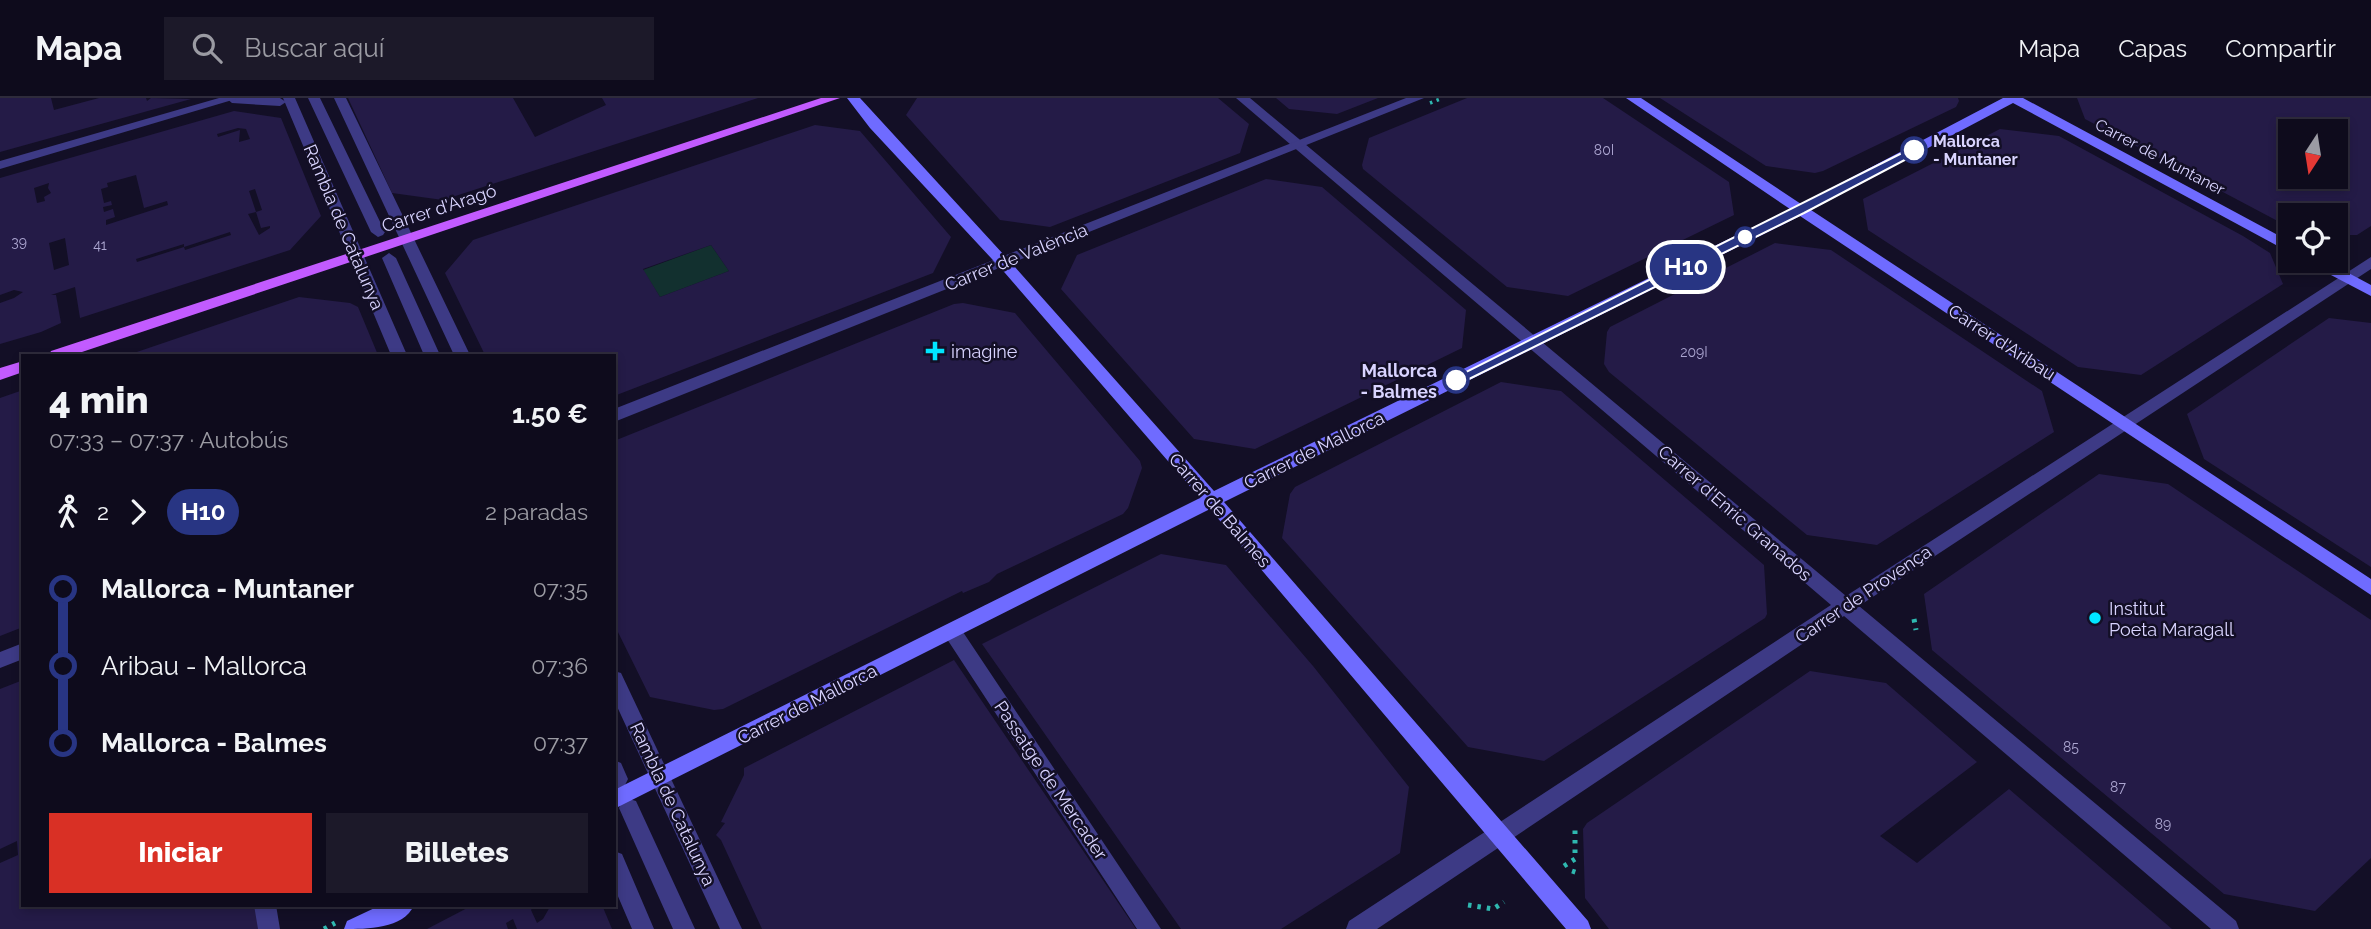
<!DOCTYPE html>
<html lang="es">
<meta charset="utf-8">
<style>
body{margin:0;font-family:Raleway,sans-serif;background:#1c1929;color:#f1f3f6;height:100vh;display:flex;flex-direction:column;font-size:26px;white-space:nowrap}
*{box-sizing:border-box;margin:0}
p{font-size:23px;color:#9b9ba3}
.icon{flex:none;width:38px;height:38px;fill:none;stroke:currentColor;stroke-width:2;stroke-linecap:round;stroke-linejoin:round}
.map{position:relative;flex:1;overflow:hidden}
.drawer{position:absolute;left:21px;top:256px;width:595px;height:553px;display:flex;flex-direction:column;background:#0e0b1c;border-radius:0px;box-shadow:0 4px 10px #0003,0 0 0 2px #2e2b3b}
.drawer>*{flex:none}
.badge{padding:0 14px;border-radius:23px;font-size:24px;line-height:46px}
.needle{width:46px;rotate:192deg}
.buttons{position:absolute;left:2278px;top:21px;display:grid;gap:14px}
.buttons a{display:grid;place-items:center;width:70px;height:70px;border-radius:0px;background:#0e0b1c;box-shadow:0 4px 10px #0003,0 0 0 2px #2e2b3b;font-size:35px}
.map>.badge{position:absolute;translate:-50% -50%;box-shadow:0 0 0 4px #fff}
.legs{display:flex;align-items:center;gap:10px;height:77px;padding:0 28px;font-size:23px}
.legs p{margin-inline-start:auto}
.overview{display:flex;align-items:center;justify-content:space-between;height:119px;padding:0 28px}
h1{font-size:38px;font-weight:800;line-height:52px}
.button{display:flex;gap:14px;margin-top:auto;padding:14px 28px}
.button a{flex:1;height:80px;border-radius:0px;background:#d93025;color:#fff;font-size:28px;font-weight:800;line-height:80px;text-align:center}
.button a+a{background:#1c1929;color:#f1f3f6}
ul{padding:0 28px;list-style:none}
li{display:flex;align-items:center;gap:24px;height:77px;font-size:26px}
li i{display:grid;place-items:center;width:10px;height:100%;margin:0 9px;background:currentColor}
li i::after{content:'';width:18px;height:18px;margin:-9px;border:5px solid;border-radius:50%;background:#0e0b1c}
li p{margin-inline-start:auto}
li:first-child i{background:linear-gradient(#0000 50%,currentColor 0)}
li:last-child i{background:linear-gradient(currentColor 50%,#0000 0)}
header{display:flex;align-items:center;gap:42px;box-sizing:border-box;height:98px;padding:0 35px;background:#0e0b1c;border-bottom:2px solid #2e2b3b}
header strong{font-size:33px}
nav{display:flex;gap:38px;margin-inline-start:auto;font-size:24px}
.search{width:490px;height:63px;background:#1c1929;display:flex;align-items:center;gap:18px;box-sizing:border-box;padding:0 24px;border-radius:0px;color:#9b9ba3;font-size:26px}
.map>svg:first-child{display:block}
</style>
<header>
<strong>Mapa</strong>
<div class="search"><svg class="icon" aria-label="search" viewBox="0 0 24 24"><circle cx="10" cy="10" r="6"/><path d="M15 15l6 6"/></svg>Buscar aquí</div>
<nav><a>Mapa</a><a>Capas</a><a>Compartir</a></nav>
</header>
<div class="map">
<svg width="2371" height="831" viewBox="0 0 2371 831">
<rect width="100%" height="100%" fill="#130f26"/>
<path fill="#12302f" d="M711 147 729 173 660 199 643 172Z"/>
<path fill="#241b47" fill-rule="evenodd" d="M0 0H51L54 12 99 0H146L147 3 151 0 191 1 0 54Z
M348 0H513L535 39 606 7 602 0H758L443 102 392 95Z
M917 0H1218L1249 26 1240 55 1050 129 1000 122 906 17Z
M1276 0H1378L1337 16 1289 11Z
M1467 0H1603L1729 84 1734 117 1568 198 1507 189 1363 71 1362 67 1369 40Z
M1660 0H1958L1959 3 1956 9 1823 73 1815 75 1766 68Z
M2077 0H2371V128L2357 137H2336V117H2291V130L2085 21ZM2291 33H2336V79H2291Z
M234 13 281 20 321 118 290 152 80 220 75 189 51 197H56L61 225 41 234 0 246V205L14 200 23 194 14 192 0 197V80ZM238 30 246 31 250 41 239 44 240 32 218 39 217 36ZM136 77 144 110 167 103 168 107 106 127V122L115 119 113 111 104 114 103 109 112 107 111 103 104 105 101 91 108 89 107 85ZM49 85 48 90 51 95 44 99 45 103 37 105 34 90ZM255 91 262 112 256 114 261 130 270 128V130L259 137 248 116 256 114 249 93ZM230 134 231 137 185 152 184 149ZM65 140 69 167 54 172 49 145ZM184 146V149L137 164 136 161Z
M815 27 860 33 951 139 933 175 614 298V257H485L445 175 473 142ZM711 147 729 173 660 199 643 171Z
M2000 31 2059 38 2243 138 2270 155 2283 186 2141 277 2078 269 1868 132 1863 101Z
M1266 81 1322 89 1466 212 1462 250 1255 351 1194 341 1061 191 1077 157Z
M1775 145 1831 152 2042 293 2054 334 1877 447 1807 437 1609 274 1604 266 1607 234 1610 229Z
M299 199 350 205 358 209 378 257H128Z
M963 205 1015 215 1140 363 1142 370 1128 410 1123 416 997 476 989 484 963 495 962 493 723 611 714 612 650 599 614 526V343L954 206Z
M2329 220 2371 225V469L2204 361 2187 316Z
M1501 284 1561 293 1764 467 1767 516 1765 520 1544 663 1468 649 1282 440 1290 396 1295 389Z
M23 292V529L0 538V300Z
M2099 376 2168 386 2371 522V760L2315 813 2224 796 1932 552 1924 496Z
M1161 456 1226 467 1313 568 1409 689 1400 755 1281 831H1181L982 546Z
M954 562 1136 831H762L721 742 716 737 725 725 721 724 744 677V670Z
M1810 573 1886 585 1977 664 1880 738 1917 765 2009 691 2172 831H1609L1585 800 1583 731 1587 725Z
M23 582V807H261L265 831H0V765L18 757 17 743 0 751V591Z
M473 807H534L531 812 537 825 543 821 551 807H602L612 831H517L513 821 506 825 508 831H427Z"/>
<g fill="none" stroke-linecap="round" stroke-linejoin="round">
<path stroke="#2fb8b0" stroke-width="3.5" stroke-dasharray="2.5 4.5" stroke-linecap="butt" d="M1430 5 1443 0"/>
<path stroke="#2fb8b0" stroke-width="5" stroke-dasharray="3.5 6" stroke-linecap="butt" d="M1914 521 1916 532
M1564 768 1575 761V731
M1572 773 1581 776
M1468 807 1493 811 1504 804
M324 831 335 825"/>
<path fill="#3d3a85" fill-rule="evenodd" d="M226 0H280L286 4 280 8 232 5Z
M308 0H320L385 134 383 137 378 139 371 134Z
M389 155 396 160 440 257H424L382 160Z
M614 662 621 665 628 681 625 687 618 690 614 689Z
M629 701 636 703 695 831H673L619 710 622 703Z"/>
<path fill="#3d3a85" fill-rule="evenodd" d="M219 0H239L0 71V63Z
M283 0H295L407 257H391Z
M334 0H346L470 257H454Z
M1236 0H1250L1846 498 2371 159V171L1859 508 2236 823 2239 831H2211L1844 518 1377 831H1346L1349 823 1831 507Z
M952 525 959 528 1161 831H1137L945 538 943 533 945 528Z
M614 573 621 575 742 831H720L614 602Z
M614 753 622 756 654 831H632L614 789Z
M254 807H276L280 831H258Z"/>
<path fill="#3d3a85" fill-rule="evenodd" d="M1406 0H1424L614 324V311Z
M23 545V561L0 570V554Z"/>
<path fill="#6f6bff" fill-rule="evenodd" d="M847 0H860L1015 169 1214 393 1790 111 1626 0H1641L1801 106 2003 0H2023L2291 144V155L2013 5 1811 112 2371 481V497L1800 118 1224 404 1588 823 1591 831H1566L1210 411 614 711V692L1200 400 1005 175 870 30Z
M2308 163H2326L2371 187V198L2310 166Z
M381 807H414C404 831 366 831 344 831L347 823Z"/>
<path fill="#c25bff" fill-rule="evenodd" d="M821 0H840L73 257H49L51 253Z
M23 263V274L0 282V270Z"/>
</g>
<path fill="#283583" stroke="#fff" stroke-width="2" d="M1914 49 1919 52 1918 55 1804 115 1461 285 1456 286 1450 282Z"/>
<g fill="#fff" stroke="#283583" stroke-width="3.5">
<circle cx="1914" cy="52" r="12"/>
<circle cx="1745" cy="139" r="9"/>
<circle cx="1456" cy="282" r="12"/>
</g>
<g fill="#00e5ff" stroke="#130f26" stroke-width="2.5">
<path d="M931.5 242.5h7v7h7v7h-7v7h-7v-7h-7v-7h7z"/>
<circle cx="2095" cy="520" r="7"/>
</g>
<g text-anchor="middle" dominant-baseline="central" stroke-width="5" stroke-linejoin="round" paint-order="stroke">
<g font-size="14" fill="#aca6d1">
<text x="1604" y="52">80I</text>
<text x="19" y="144">39</text>
<text x="100" y="147">41</text>
<text x="1694" y="254">209I</text>
<text x="2071" y="649">85</text>
<text x="2118" y="689">87</text>
<text x="2163" y="726">89</text>
</g>
<g font-size="16" font-weight="bold" fill="#d9d4ff" stroke="#130f26" text-anchor="start">
<text x="1933" y="43">Mallorca<tspan x="1933" dy="18">- Muntaner</tspan></text>
</g>
<g font-size="16" fill="#d9d4ff" stroke="#130f26">
<text transform="translate(2160 59) rotate(28)">Carrer de Muntaner</text>
</g>
<g font-size="18" fill="#d9d4ff" stroke="#130f26">
<text transform="translate(439 110) rotate(-18)">Carrer d'Aragó</text>
<text transform="translate(344 129) rotate(67)">Rambla de Catalunya</text>
<text transform="translate(1016 159) rotate(-22)">Carrer de València</text>
<text transform="translate(2002 244) rotate(33)">Carrer d'Aribau</text>
<text transform="translate(1314 352) rotate(-26)">Carrer de Mallorca</text>
<text transform="translate(1220 412) rotate(49)">Carrer de Balmes</text>
<text transform="translate(1735 415) rotate(41)">Carrer d'Enric Granados</text>
<text transform="translate(1863 496) rotate(-34)">Carrer de Provença</text>
<text transform="translate(807 606) rotate(-27)">Carrer de Mallorca</text>
<text transform="translate(1051 682) rotate(56)">Passatge de Mercader</text>
<text transform="translate(673 706) rotate(65)">Rambla de Catalunya</text>
</g>
<g font-size="18" fill="#d9d4ff" stroke="#130f26" text-anchor="start">
<text x="951" y="253">imagine</text>
<text x="2109" y="510">Institut<tspan x="2109" dy="21">Poeta Maragall</tspan></text>
</g>
<g font-size="18" font-weight="bold" fill="#d9d4ff" stroke="#130f26" text-anchor="end">
<text x="1437" y="272">Mallorca<tspan x="1437" dy="21">- Balmes</tspan></text>
</g>
</g>
</svg>
<div class="buttons">
<a><svg class="needle" viewBox="-14 -14 28 28"><path d="M0-13l5 13h-10z" fill="#e53935"/><path d="M0 13l5-13h-10z" fill="#9b9ba3"/></svg></a>
<a><svg class="icon" aria-label="locate" viewBox="0 0 24 24"><circle cx="12" cy="12" r="6"/><path d="M12 2v4M12 18v4M2 12h4M18 12h4"/></svg></a>
</div>
<b class="badge" style="left:1686px;top:169px;background:#283583;color:#fff">H10</b>
<section class="drawer">
<div class="overview"><div><h1>4 min</h1><p>07:33 – 07:37 · Autobús</p></div><b>1.50 €</b></div>
<div class="legs"><svg class="icon" aria-label="walk" viewBox="0 0 24 24"><circle cx="13" cy="4" r="2"/><path d="M13 8l-2 6 4 7M11 14l-3 7M7 12l3-4h3l4 4"/></svg>2<svg class="icon" aria-label="forward" viewBox="0 0 24 24"><path d="M9 5l7 7-7 7"/></svg><b class="badge" style="background:#283583;color:#fff">H10</b><p>2 paradas</p></div>
<ul>
<li><i style="color:#283583"></i><b>Mallorca - Muntaner</b><p>07:35</p></li>
<li><i style="color:#283583"></i><span>Aribau - Mallorca</span><p>07:36</p></li>
<li><i style="color:#283583"></i><b>Mallorca - Balmes</b><p>07:37</p></li>
</ul>
<div class="button"><a>Iniciar</a><a>Billetes</a></div>
</section>
</div>
